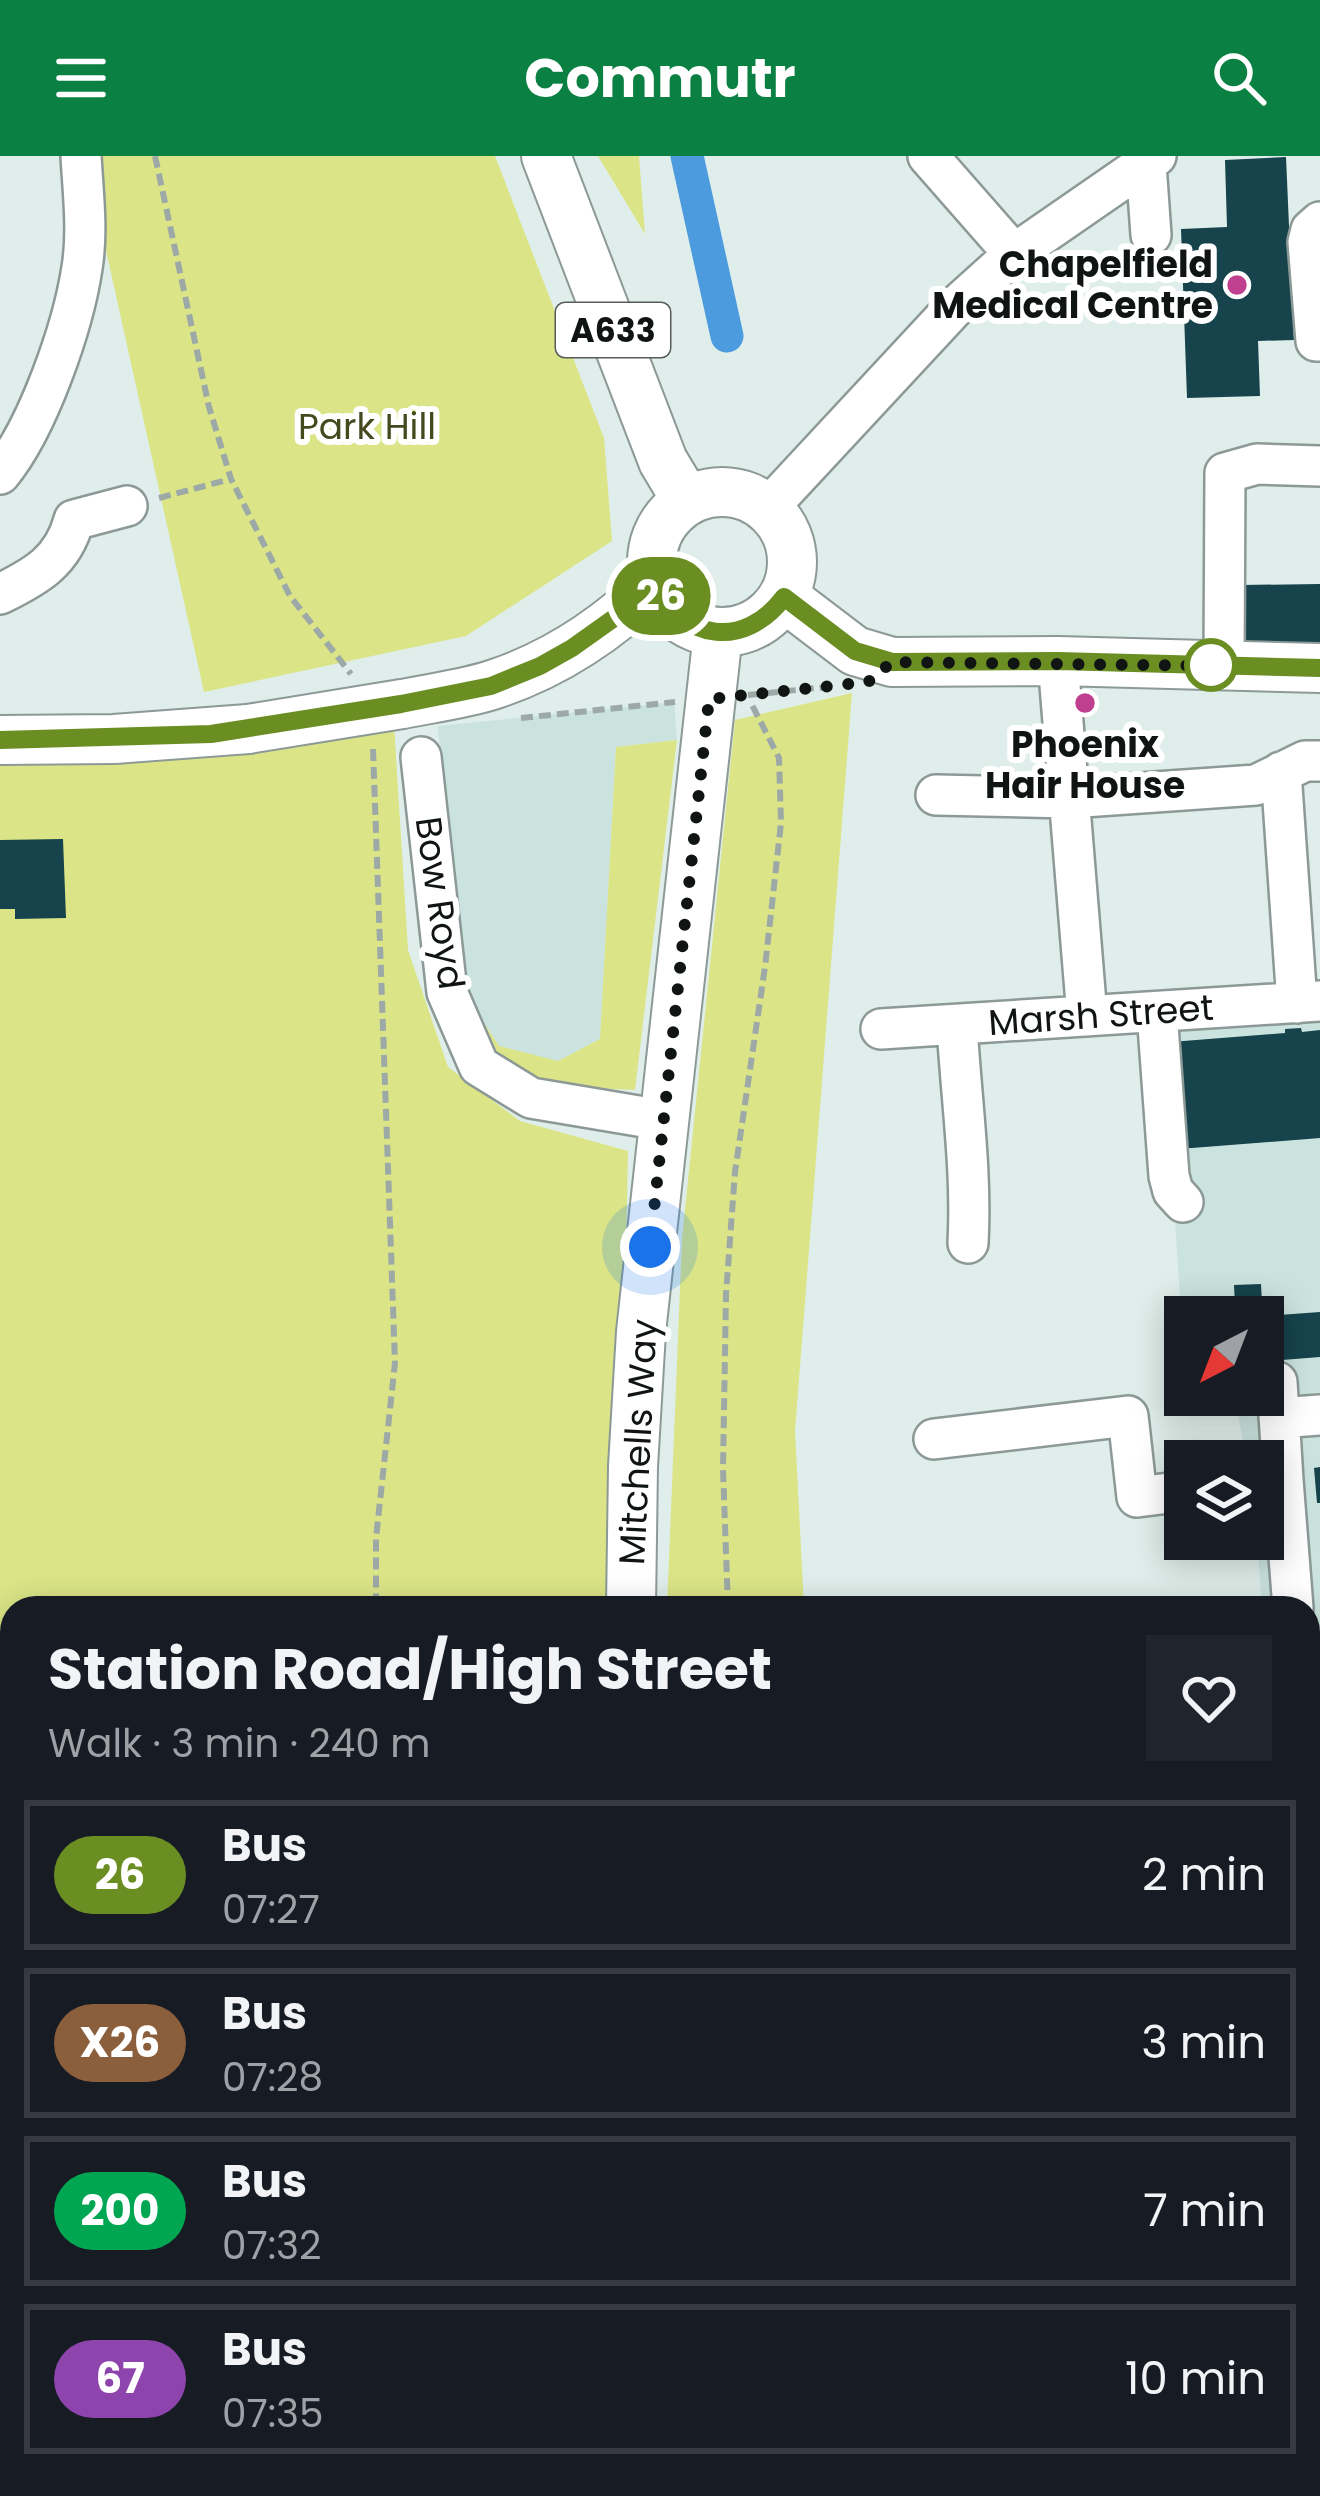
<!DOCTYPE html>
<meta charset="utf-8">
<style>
body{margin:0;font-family:Poppins,sans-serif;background:#20242c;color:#f1f3f6;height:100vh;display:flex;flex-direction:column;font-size:45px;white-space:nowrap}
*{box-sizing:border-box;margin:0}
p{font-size:39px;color:#9ea1a6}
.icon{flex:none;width:66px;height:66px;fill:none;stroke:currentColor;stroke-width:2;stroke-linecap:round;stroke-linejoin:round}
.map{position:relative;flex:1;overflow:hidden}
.drawer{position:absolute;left:0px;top:1440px;width:1320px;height:900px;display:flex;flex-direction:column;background:#171b24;border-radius:36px 36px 0 0;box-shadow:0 6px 30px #0003}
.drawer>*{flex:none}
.badge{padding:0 24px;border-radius:39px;font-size:42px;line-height:78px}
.needle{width:78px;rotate:222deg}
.buttons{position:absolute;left:1164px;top:1140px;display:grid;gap:24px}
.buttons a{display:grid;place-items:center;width:120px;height:120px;border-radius:0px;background:#171b24;box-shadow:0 6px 30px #0003;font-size:60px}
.you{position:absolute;width:60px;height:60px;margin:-30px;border:9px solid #fff;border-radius:50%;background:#1a73e8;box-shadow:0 0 0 18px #1a73e833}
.map>.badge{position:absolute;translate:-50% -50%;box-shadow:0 0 0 6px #fff}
.round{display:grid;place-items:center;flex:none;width:126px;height:126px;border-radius:0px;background:#20242c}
.head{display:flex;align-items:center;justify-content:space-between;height:204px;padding:0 48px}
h1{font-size:57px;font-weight:700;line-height:90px}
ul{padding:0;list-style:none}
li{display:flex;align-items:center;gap:36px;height:150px;margin:0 24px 18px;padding:0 24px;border:6px solid #363941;border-radius:0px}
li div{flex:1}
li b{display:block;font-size:45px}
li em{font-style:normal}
li .badge{min-width:132px;font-weight:700;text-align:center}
header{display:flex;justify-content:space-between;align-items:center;height:156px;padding:0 48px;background:#0b8043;color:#fff;font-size:54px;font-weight:700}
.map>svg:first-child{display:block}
</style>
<header><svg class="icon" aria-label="menu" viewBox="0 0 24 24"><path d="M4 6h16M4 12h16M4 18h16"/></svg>Commutr<svg class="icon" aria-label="search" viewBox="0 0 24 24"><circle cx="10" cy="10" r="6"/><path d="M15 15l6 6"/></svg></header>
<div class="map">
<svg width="1320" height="2340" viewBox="0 0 1320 2340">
<rect width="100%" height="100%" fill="#dfeeea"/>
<path fill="#cbe3de" d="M674 546 677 584 616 591 600 883 558 905 499 890 457 825 438 570Z
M1320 863V2211L1308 2214V1452H1262L1257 1383H1263V1305H1247L1234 1239H1263V1161H1185V1218L1162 867Z
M1044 2328H1141L1144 2340H1047Z"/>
<path fill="#dbe587" d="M85 0H495L604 282 612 385 466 480 204 536Z
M598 0H639L645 78Z
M852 537 795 1275 804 1452H667L682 1083 735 564Z
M394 568 408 794 448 911 520 965 628 995 619 1452H12V2328H683L680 2340H0V604Z
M677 584 635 934 530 929 486 899 457 825 499 890 558 905 600 883 616 591Z
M733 2328H1044L1047 2340H733Z"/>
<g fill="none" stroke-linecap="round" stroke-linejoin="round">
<path stroke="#4b9bde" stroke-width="33" d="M687 0 727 180"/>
</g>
<path fill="#16434c" d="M1286 1 1294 184 1258 185 1260 240 1187 242 1181 73 1227 71 1225 4Z
M1320 428V496L1243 497 1242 429Z
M63 683 66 762 15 763V753H0V684Z
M1301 872 1302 876 1320 874V982L1179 993 1171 886 1285 877V873Z
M1261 1128 1262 1147 1235 1149 1234 1129Z
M1320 1156V1201L1282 1204 1279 1159Z
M1320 1311V1347H1317L1314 1312Z
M1313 2078 1320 2103V2152L1308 2156V2079Z
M1320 2243V2281L1308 2284V2246Z
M1044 2328H1094L1096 2340H1047Z
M1189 2328 1192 2340H1169L1166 2329Z"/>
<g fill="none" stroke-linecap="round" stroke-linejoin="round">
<g stroke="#8c9996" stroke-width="44">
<path id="minor" d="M928 0 1014 98
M1146 8 1151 79
M1320 66 1311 74 1308 86 1316 185H1320
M0 318C38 272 73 171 82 112 88 75 83 36 81 0
M768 352 953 153 1014 98 1156 0
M0 438C37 420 63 405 74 364L127 350
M1058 505 1087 860
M1224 510 1225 317 1257 308 1320 310
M421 601 447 836 479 910 531 942 662 964
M1281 616 1297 847
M936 639 1069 642 1256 629 1305 605H1320
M1157 856 1169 1020 1173 1035 1183 1046
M957 869C961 942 972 1014 968 1087
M881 873 1320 845
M1279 1262 1320 1259
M934 1283 1128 1260 1137 1341 1185 1335
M1283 1324 1293 1452
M1263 1326 1283 1324 1277 1226
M1308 1590 1320 1588
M1308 1647 1320 1778
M0 1898H12
M0 2137H12
M1308 2223 1320 2219"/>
</g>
<g stroke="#8c9996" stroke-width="52">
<path id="major" d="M546 0 663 305 687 345
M652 406a70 70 0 1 1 140 0a70 70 0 1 1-140 0Z
M784 441 855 495 892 506 1058 505 1320 512
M402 548C432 542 465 538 495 528 555 508 610 471 655 427
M0 584 114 583 248 573
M631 1452 633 1310 641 1176 718 477
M703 2340 707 2328"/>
</g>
<path stroke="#9da9a6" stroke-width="6" stroke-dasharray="12 6" stroke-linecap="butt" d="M155 0 209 251 231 323 290 440 351 518
M159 342 231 323
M748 539 836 530
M521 562 675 546
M373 593 395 1207 376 1382V1452
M728 1452 723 1313 726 1138 735 1016 765 811 781 667 779 602 751 547
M420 2328V2340
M1024 2328 1027 2340
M872 2340 911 2328
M996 2340 1001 2328"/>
<use href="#minor" stroke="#fff" stroke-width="39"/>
<use href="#major" stroke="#fff" stroke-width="48"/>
<g stroke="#8c9996" stroke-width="52" stroke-linecap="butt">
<path id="major-bridge" d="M248 573 402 548"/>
</g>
<use href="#major-bridge" stroke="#fff" stroke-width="48"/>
</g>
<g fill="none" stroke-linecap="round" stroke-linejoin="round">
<g stroke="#fff" stroke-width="27">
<path id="line" d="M0 584 211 578 401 548 491 530 540 510 572 492 631 450 655 427C683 485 744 494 784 441L855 495 892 506 1058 505 1320 512"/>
</g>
<use href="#line" stroke="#6b8e23" stroke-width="18"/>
<path stroke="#101514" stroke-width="12" stroke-dasharray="0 21.6" d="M650 1091 709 543 868 526 892 506 1224 510 1211 509"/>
</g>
<g fill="#be408e" stroke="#fff" stroke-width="4.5">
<circle cx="1237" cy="129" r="12"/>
<circle cx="1085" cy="547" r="12"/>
</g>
<circle fill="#fff" stroke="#6b8e23" stroke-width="6" cx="1211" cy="509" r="24"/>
<g text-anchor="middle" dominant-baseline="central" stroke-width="12" stroke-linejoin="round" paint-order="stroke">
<rect fill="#fff" stroke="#585b5a" stroke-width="3" x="556" y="147" width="114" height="54" rx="9"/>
<g font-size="33" font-weight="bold" fill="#101514">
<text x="613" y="174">A633</text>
</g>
<g font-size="36" font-weight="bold" fill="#101514" stroke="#fff" text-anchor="end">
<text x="1213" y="108">Chapelfield<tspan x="1213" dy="41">Medical Centre</tspan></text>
<text x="1085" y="588" text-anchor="middle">Phoenix<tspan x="1085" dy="41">Hair House</tspan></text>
</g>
<g font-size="36" fill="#45491e" stroke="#fff">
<text x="367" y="270">Park Hill</text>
</g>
<g font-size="36" fill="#101514" stroke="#fff">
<text transform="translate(440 747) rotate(82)">Bow Royd</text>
<text transform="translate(1101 859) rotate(-4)">Marsh Street</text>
<text transform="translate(638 1286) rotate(-87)">Mitchells Way</text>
</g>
</g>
</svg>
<div class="buttons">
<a><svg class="needle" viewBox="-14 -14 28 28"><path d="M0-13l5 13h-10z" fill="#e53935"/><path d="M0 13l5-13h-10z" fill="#9ea1a6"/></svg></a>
<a><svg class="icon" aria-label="layers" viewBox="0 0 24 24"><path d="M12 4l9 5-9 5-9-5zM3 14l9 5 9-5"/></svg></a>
</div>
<div class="you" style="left:650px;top:1091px"></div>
<b class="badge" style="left:661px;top:440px;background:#6b8e23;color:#fff">26</b>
<section class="drawer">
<div class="head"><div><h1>Station Road/High Street</h1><p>Walk · 3 min · 240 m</p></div><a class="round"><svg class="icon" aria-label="heart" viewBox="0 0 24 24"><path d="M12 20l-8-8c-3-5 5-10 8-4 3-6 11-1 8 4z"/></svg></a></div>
<ul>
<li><span class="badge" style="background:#6b8e23;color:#fff">26</span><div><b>Bus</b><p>07:27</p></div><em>2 min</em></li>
<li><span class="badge" style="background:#8b5e3c;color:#fff">X26</span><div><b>Bus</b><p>07:28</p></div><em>3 min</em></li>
<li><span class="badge" style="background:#00a651;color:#fff">200</span><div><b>Bus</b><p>07:32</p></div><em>7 min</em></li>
<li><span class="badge" style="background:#8e44ad;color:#fff">67</span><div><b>Bus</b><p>07:35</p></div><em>10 min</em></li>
</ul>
</section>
</div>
